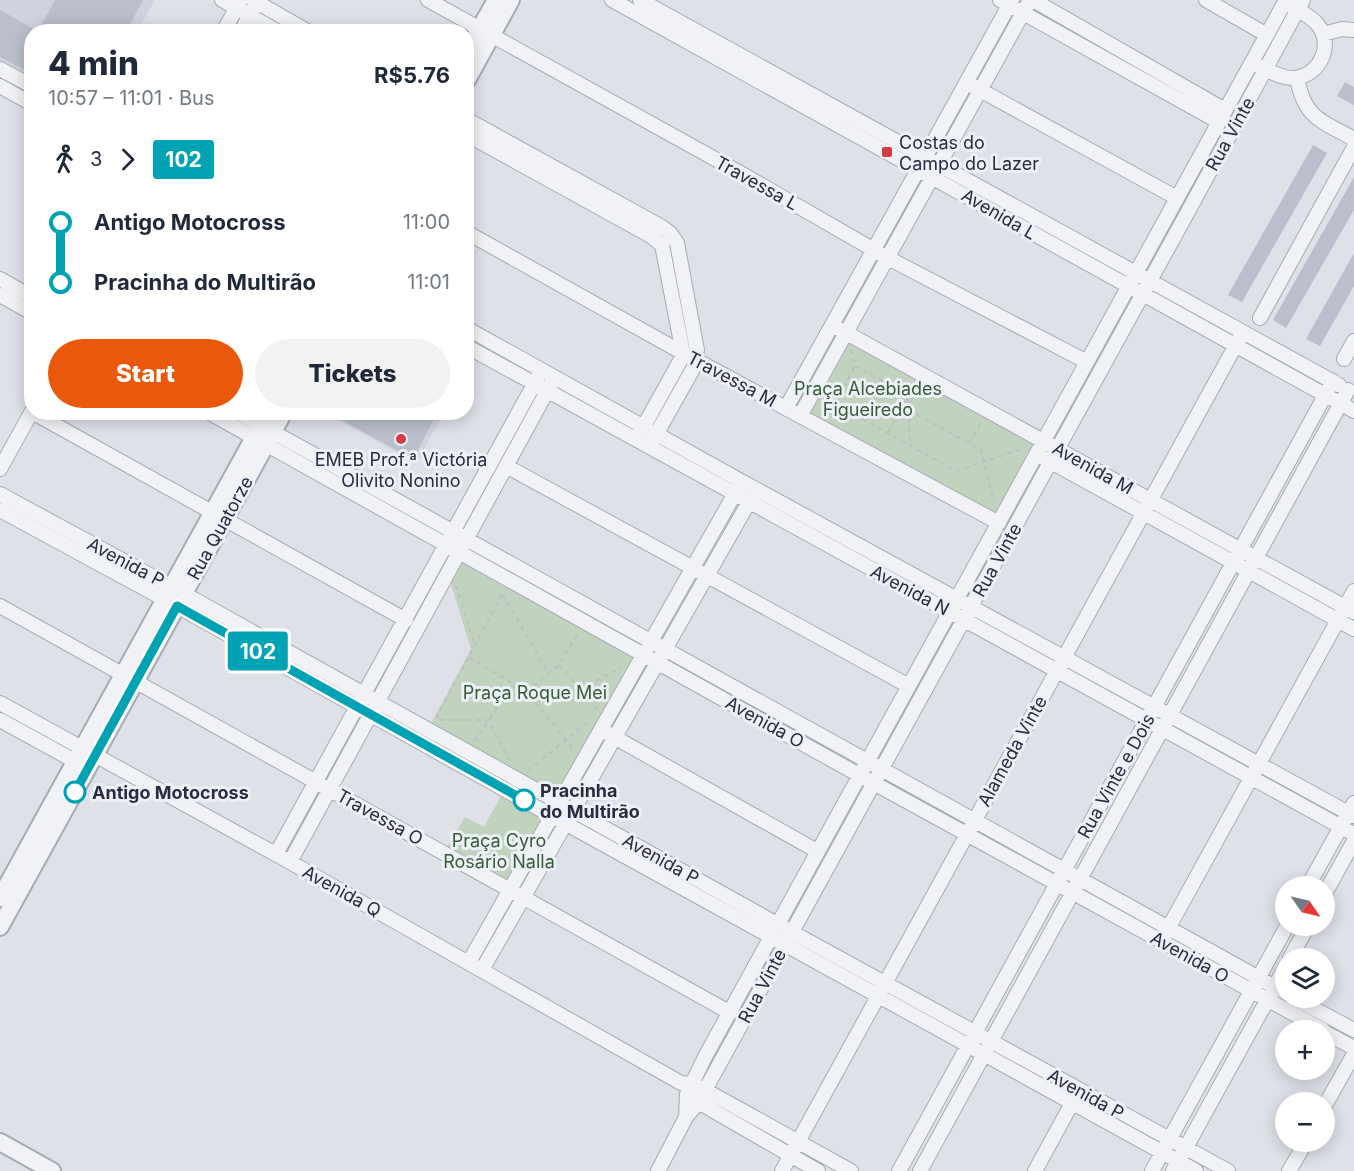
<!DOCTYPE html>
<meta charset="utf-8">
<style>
body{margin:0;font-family:Inter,sans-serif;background:#f2f2f3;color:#1f2937;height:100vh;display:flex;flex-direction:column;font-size:22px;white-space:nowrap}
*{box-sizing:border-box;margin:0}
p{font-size:20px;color:#747a83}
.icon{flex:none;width:33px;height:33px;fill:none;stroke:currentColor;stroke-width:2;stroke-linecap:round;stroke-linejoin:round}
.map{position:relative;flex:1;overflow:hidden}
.side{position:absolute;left:24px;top:24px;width:450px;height:396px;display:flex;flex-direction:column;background:#fff;border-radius:24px;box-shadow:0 3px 15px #0003}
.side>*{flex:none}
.badge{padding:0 12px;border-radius:4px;font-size:21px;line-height:39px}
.needle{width:39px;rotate:124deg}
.controls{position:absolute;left:1275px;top:876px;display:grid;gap:12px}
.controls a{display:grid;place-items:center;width:60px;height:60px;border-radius:50%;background:#fff;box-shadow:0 3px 15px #0003;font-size:30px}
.map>.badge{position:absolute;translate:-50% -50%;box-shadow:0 0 0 3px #fff}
.legs{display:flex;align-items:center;gap:9px;height:66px;padding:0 24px;font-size:20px}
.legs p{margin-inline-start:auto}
.summary{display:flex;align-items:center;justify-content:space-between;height:102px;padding:0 24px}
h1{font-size:33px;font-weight:800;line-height:45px}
.cta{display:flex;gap:12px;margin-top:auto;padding:12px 24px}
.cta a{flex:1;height:69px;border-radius:36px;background:#ea580c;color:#fff;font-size:24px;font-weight:800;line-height:69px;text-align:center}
.cta a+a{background:#f2f2f3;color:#1f2937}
ul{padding:0 24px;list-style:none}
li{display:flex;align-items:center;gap:21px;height:60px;font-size:22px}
li i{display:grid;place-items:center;width:9px;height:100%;margin:0 8px;background:currentColor}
li i::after{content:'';width:15px;height:15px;margin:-8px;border:4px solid;border-radius:50%;background:#fff}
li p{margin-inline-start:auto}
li:first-child i{background:linear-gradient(#0000 50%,currentColor 0)}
li:last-child i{background:linear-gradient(currentColor 50%,#0000 0)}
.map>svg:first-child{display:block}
</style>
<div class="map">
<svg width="1354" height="1171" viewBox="0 0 1354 1171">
<rect width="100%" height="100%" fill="#dee1e8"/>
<path fill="#d0d3dd" d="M0 0H155L137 31 32 32 31 81 0 64Z
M332 412 444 413 416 463 331 416Z"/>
<path fill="#c1d2bf" d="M846 333 1044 441 999 523 800 416Z
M459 552 644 655 560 802 428 729 471 649 448 574Z
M505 789 553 816 510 890 444 853 465 817 484 827Z"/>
<path fill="#bbbfcb" d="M55 0H143L126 32H37Z
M0 10 32 28V74L0 57Z
M1345 82 1354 87V105L1337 96Z
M1313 145 1327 153 1242 302 1228 295Z
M1354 177V210L1286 328 1273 320Z
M1354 253V286L1320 346 1306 339Z
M327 412H401L411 418 414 412H438L413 459Z"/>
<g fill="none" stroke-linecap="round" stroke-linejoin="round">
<g stroke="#a7abb5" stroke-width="16">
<path id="minor" d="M222 0 279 32
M253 0 309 32
M428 0 744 175 888 258 1087 362
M612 0 1354 411
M640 0 1339 385
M1000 0 1219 122
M1033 0 1225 110
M1206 0 1267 35
M223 32 240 2
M241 32 254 7
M1323 34 1342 29 1354 30
M1259 66C1270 71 1282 79 1294 78 1320 76 1334 45 1318 25 1311 16 1300 11 1291 6
M0 69 32 86
M1297 78C1305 119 1320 120 1354 139
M971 85 1177 198
M0 86 32 104
M466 119 662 227 670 233 677 243 697 350 694 367 653 440
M466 134 651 236 662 245 683 353 680 361 640 433
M466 232 683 353 999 523
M0 279 32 297
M0 295 32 313
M1260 318 1354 147
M832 325 1354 612
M466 328 741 481 1354 816
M466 346 1354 834
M1344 359 1354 341
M786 408 1012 0
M32 412 406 620
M208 412 859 775 1323 1030
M237 412 1286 993
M800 416 1030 0
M1044 458 1354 629
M506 466 909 686
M0 469 32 411
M0 494 172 587 777 924 1228 1171
M0 510 177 606 552 816 1196 1171
M0 606 729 1012
M0 703 290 862 681 1083 692 1084 705 1090 851 1171
M0 720 82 765
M607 733 817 851
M276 854 538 377
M290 862 551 384
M1308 886 1354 803
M1324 895 1354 841
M1164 936 1354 591
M1290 958 1308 926
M469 962 738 488
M482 970 753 495
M1294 998 1354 1030
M1324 1032 1354 1048
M693 1099 818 1171
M1324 1107 1354 1054
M686 1117 687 1094 706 1055 1286 0
M658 1171 686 1117 698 1103C898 734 1104 369 1303 0
M782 1171 1243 332
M899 1171 1333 381
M920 1171 1348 390
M1035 1171 1072 1103
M1152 1171 1287 926
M1173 1171 1286 966
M1289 1171 1306 1142"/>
</g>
<g stroke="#a7abb5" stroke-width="20">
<path id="tertiary" d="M466 53 496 0
M466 82 511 0
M0 898 268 412
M0 927 284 412
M0 1142 52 1171"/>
</g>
<path stroke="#bcbfc6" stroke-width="2" stroke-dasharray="4.5 4.5" stroke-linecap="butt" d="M851 350 855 366 835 404 956 471 1025 448
M855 366 909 396 888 433
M908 382 910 445
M909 410 981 450 994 503
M969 443 981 422
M456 586 475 646
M503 595 548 672
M469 657 527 692 575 751
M559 665 597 710
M580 689 622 667
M527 692 559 665 579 632
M436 718 504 591
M440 720H488L509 760
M474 741 514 684
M528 771 590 720"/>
<use href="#minor" stroke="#f1f2f6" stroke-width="14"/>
<use href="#tertiary" stroke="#f1f2f6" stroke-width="16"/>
</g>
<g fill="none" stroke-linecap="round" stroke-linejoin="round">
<g stroke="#fff" stroke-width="14">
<path id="line-1" d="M75 792 177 606 524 800"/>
</g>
<use href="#line-1" stroke="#00a3b4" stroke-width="9"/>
</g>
<g fill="#d13f44" stroke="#edf0f6" stroke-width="2">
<rect x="881" y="146" width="12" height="12" rx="3"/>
<circle cx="401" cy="439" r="6"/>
</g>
<g fill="#fff" stroke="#00a3b4" stroke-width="3">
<circle cx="75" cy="792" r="10"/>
<circle cx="524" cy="800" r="10"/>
</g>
<g text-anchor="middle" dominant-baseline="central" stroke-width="6" stroke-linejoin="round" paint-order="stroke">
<g font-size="18" fill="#272d3f" stroke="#edf0f6">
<text transform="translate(1230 134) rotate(-61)">Rua Vinte</text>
<text transform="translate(757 183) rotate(29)">Travessa L</text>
<text transform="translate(999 214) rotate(30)">Avenida L</text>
<text transform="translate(732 379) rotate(28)">Travessa M</text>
<text transform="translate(1093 468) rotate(29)">Avenida M</text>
<text transform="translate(220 528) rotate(-61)">Rua Quatorze</text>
<text transform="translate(997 560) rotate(-61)">Rua Vinte</text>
<text transform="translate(126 562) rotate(28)">Avenida P</text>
<text transform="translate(910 590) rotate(28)">Avenida N</text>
<text transform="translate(765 722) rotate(29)">Avenida O</text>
<text transform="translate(1012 751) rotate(-61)">Alameda Vinte</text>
<text transform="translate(1116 776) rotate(-61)">Rua Vinte e Dois</text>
<text transform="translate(380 817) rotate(29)">Travessa O</text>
<text transform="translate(661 859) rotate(29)">Avenida P</text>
<text transform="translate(342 891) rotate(29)">Avenida Q</text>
<text transform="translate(1190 957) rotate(29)">Avenida O</text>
<text transform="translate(762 986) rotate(-62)">Rua Vinte</text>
<text transform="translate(1086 1094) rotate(29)">Avenida P</text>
</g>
<g font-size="18" fill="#272d3f" stroke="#edf0f6" text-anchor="start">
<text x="899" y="142">Costas do<tspan x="899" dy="21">Campo do Lazer</tspan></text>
<text x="401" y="459" text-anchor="middle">EMEB Prof.ª Victória<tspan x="401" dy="21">Olivito Nonino</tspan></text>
</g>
<g font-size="18" fill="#375b34" stroke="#edf0f6">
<text x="868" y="388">Praça Alcebiades<tspan x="868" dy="21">Figueiredo</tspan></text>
<text x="535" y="692">Praça Roque Mei</text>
<text x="499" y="840">Praça Cyro<tspan x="499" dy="21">Rosário Nalla</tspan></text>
</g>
<g font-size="18" font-weight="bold" fill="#272d3f" stroke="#edf0f6" text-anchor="start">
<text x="540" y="790">Pracinha<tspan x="540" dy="21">do Multirão</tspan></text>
<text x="92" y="792">Antigo Motocross</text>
</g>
</g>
</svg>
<div class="controls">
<a><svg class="needle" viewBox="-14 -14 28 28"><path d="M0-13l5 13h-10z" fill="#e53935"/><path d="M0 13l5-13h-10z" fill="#747a83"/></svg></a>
<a><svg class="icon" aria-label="layers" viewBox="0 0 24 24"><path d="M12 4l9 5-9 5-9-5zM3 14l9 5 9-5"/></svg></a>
<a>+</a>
<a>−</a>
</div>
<b class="badge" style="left:258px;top:651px;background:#00a3b4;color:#fff">102</b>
<section class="side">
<div class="summary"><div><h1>4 min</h1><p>10:57 – 11:01 · Bus</p></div><b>R$5.76</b></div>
<div class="legs"><svg class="icon" aria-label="walk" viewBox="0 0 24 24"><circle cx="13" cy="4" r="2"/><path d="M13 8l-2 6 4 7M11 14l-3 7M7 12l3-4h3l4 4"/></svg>3<svg class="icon" aria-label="forward" viewBox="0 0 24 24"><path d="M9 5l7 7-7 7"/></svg><b class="badge" style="background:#00a3b4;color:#fff">102</b></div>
<ul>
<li><i style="color:#00a3b4"></i><b>Antigo Motocross</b><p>11:00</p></li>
<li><i style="color:#00a3b4"></i><b>Pracinha do Multirão</b><p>11:01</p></li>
</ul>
<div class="cta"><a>Start</a><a>Tickets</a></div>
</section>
</div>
